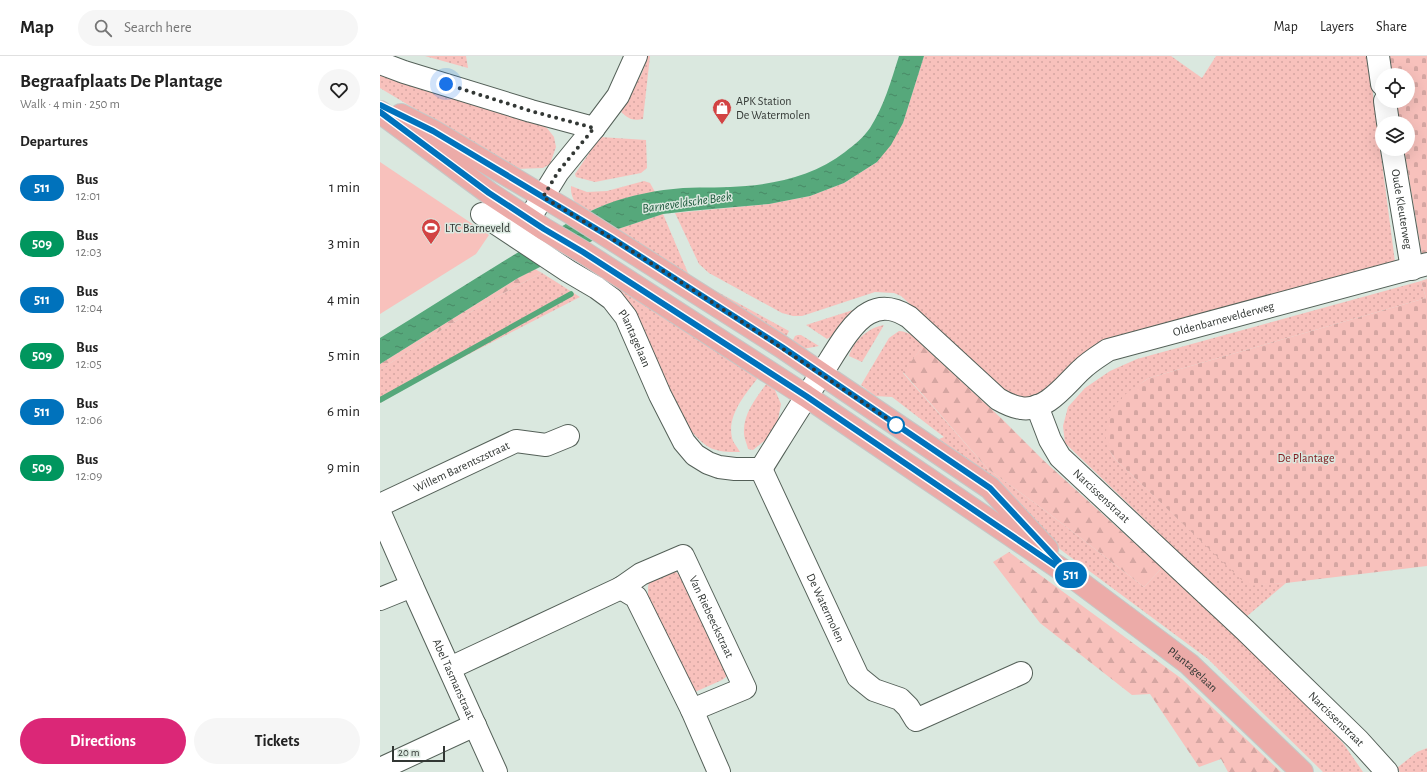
<!DOCTYPE html>
<meta charset="utf-8">
<style>
body{margin:0;font-family:"Alegreya Sans",sans-serif;background:#f6f6f6;color:#222;height:100vh;display:flex;flex-direction:column;font-size:15px;white-space:nowrap}
*{box-sizing:border-box;margin:0}
p{font-size:13px;color:#767676}
.icon{flex:none;width:22px;height:22px;fill:none;stroke:currentColor;stroke-width:2;stroke-linecap:round;stroke-linejoin:round}
.map{position:relative;flex:1;overflow:hidden}
.panel{display:flex;flex-direction:column;background:#fff;width:380px}
.panel>*{flex:none}
.badge{padding:0 8px;border-radius:13px;font-size:14px;line-height:26px}
.fabs{position:absolute;left:995px;top:12px;display:grid;gap:8px}
.fabs a{display:grid;place-items:center;width:40px;height:40px;border-radius:50%;background:#fff;box-shadow:0 4px 16px #0002;font-size:20px}
.scale{position:absolute;left:12px;bottom:10px;width:53px;box-sizing:border-box;padding-left:4px;border:2px solid #323734;border-top:0;font-size:11px;line-height:14px;white-space:nowrap;color:#323734;-webkit-text-stroke:3px #dae8df;paint-order:stroke}
.you{position:absolute;width:20px;height:20px;margin:-10px;border:3px solid #fff;border-radius:50%;background:#1a73e8;box-shadow:0 0 0 6px #1a73e833}
.map>.badge{position:absolute;translate:-50% -50%;box-shadow:0 0 0 2px #fff}
h2{padding:0 20px;font-size:15px;line-height:36px}
.round{display:grid;place-items:center;flex:none;width:42px;height:42px;border-radius:21px;background:#f6f6f6}
.head{display:flex;align-items:center;justify-content:space-between;height:68px;padding:0 20px}
h1{font-size:19px;font-weight:700;line-height:30px}
.button{display:flex;gap:8px;margin-top:auto;padding:8px 20px}
.button a{flex:1;height:46px;border-radius:24px;background:#db2777;color:#fff;font-size:16px;font-weight:700;line-height:46px;text-align:center}
.button a+a{background:#f6f6f6;color:#222}
ul{padding:0;list-style:none}
li{display:flex;align-items:center;gap:12px;height:56px;padding:0 20px}
li div{flex:1}
li b{display:block;font-size:15px}
li em{font-style:normal}
li .badge{min-width:44px;font-weight:700;text-align:center}
header{display:flex;align-items:center;gap:24px;box-sizing:border-box;height:56px;padding:0 20px;background:#fff;border-bottom:1px solid #e0e0e0}
header strong{font-size:19px}
nav{display:flex;gap:22px;margin-inline-start:auto;font-size:14px}
.search{width:280px;height:36px;background:#f6f6f6;display:flex;align-items:center;gap:10px;box-sizing:border-box;padding:0 14px;border-radius:22px;color:#767676;font-size:15px}
main{display:flex;flex:1;min-height:0}
.map>svg:first-child{display:block}
</style>
<header>
<strong>Map</strong>
<div class="search"><svg class="icon" aria-label="search" viewBox="0 0 24 24"><circle cx="10" cy="10" r="6"/><path d="M15 15l6 6"/></svg>Search here</div>
<nav><a>Map</a><a>Layers</a><a>Share</a></nav>
</header>
<main>
<section class="panel">
<div class="head"><div><h1>Begraafplaats De Plantage</h1><p>Walk · 4 min · 250 m</p></div><a class="round"><svg class="icon" aria-label="heart" viewBox="0 0 24 24"><path d="M12 20l-8-8c-3-5 5-10 8-4 3-6 11-1 8 4z"/></svg></a></div>
<h2>Departures</h2>
<ul>
<li><span class="badge" style="background:#0072bc;color:#fff">511</span><div><b>Bus</b><p>12:01</p></div><em>1 min</em></li>
<li><span class="badge" style="background:#00965e;color:#fff">509</span><div><b>Bus</b><p>12:03</p></div><em>3 min</em></li>
<li><span class="badge" style="background:#0072bc;color:#fff">511</span><div><b>Bus</b><p>12:04</p></div><em>4 min</em></li>
<li><span class="badge" style="background:#00965e;color:#fff">509</span><div><b>Bus</b><p>12:05</p></div><em>5 min</em></li>
<li><span class="badge" style="background:#0072bc;color:#fff">511</span><div><b>Bus</b><p>12:06</p></div><em>6 min</em></li>
<li><span class="badge" style="background:#00965e;color:#fff">509</span><div><b>Bus</b><p>12:09</p></div><em>9 min</em></li>
</ul>
<div class="button"><a>Directions</a><a>Tickets</a></div>
</section>
<div class="map">
<svg width="1047" height="716" viewBox="0 0 1047 716">
<defs>
<pattern id="grass-dots" width="8" height="8" patternUnits="userSpaceOnUse"><rect width="8" height="8" fill="#f8c1bc"/><path d="M2 2h.1M6 6h.1" fill="none" stroke="#d5a6a2" stroke-width="1.8" stroke-linecap="round"/></pattern>
<pattern id="forest-firs" width="22" height="20" patternUnits="userSpaceOnUse"><rect width="22" height="20" fill="#f8c1bc"/><path d="M5 1l3.5 6h-7zM16 11l3.5 6h-7z" fill="#d5a6a2"/></pattern>
<pattern id="cemetery-stones" width="16" height="16" patternUnits="userSpaceOnUse"><rect width="16" height="16" fill="#f8c1bc"/><path d="M2 7V4a2 2 0 0 1 4 0v3zM10 15v-3a2 2 0 0 1 4 0v3z" fill="#d5a6a2"/></pattern>
<pattern id="water-ripples" width="26" height="14" patternUnits="userSpaceOnUse"><rect width="26" height="14" fill="#56a87b"/><path d="M2 4q2-2 4 0t4 0M15 11q2-2 4 0t4 0" fill="none" stroke="#488a66"/></pattern>
</defs>
<rect width="100%" height="100%" fill="#dae8df"/>
<path fill="url(#grass-dots)" d="M45 0H86L88 12Z
M268 0H270L263 63C252 65 249 63 241 56L262 17Z
M544 0H791L822 22 836 0H988L1015 206 722 286 668 334 650 341H638L630 338 623 333 521 240 514 237 495 236 422 260H413L402 257 329 217 319 208 295 157 389 148 430 140 464 127 497 106 523 67Z
M0 19 42 32 150 63 167 72 174 81 176 91 170 108 163 112 135 113 0 32Z
M220 81 266 84 267 112 261 117 215 126 196 121 195 118Z
M264 125 270 127 275 136C251 139 227 148 205 157 197 150 190 142 191 130L207 136 227 135Z
M283 158 308 217 314 223 409 275 404 285 232 175Z
M198 200 377 318V323C364 340 345 362 353 385 355 389 358 392 360 396 334 396 328 394 311 375Z
M162 217 200 241 58 314 0 347V314C53 279 105 245 162 217Z
M1041 225 1046 242 769 322C748 336 729 349 728 377 728 391 727 391 735 403L868 529 906 527 866 561 685 387 683 370 688 351 705 332 730 315 757 303Z
M473 254 454 279 447 283 426 269Z
M504 269 482 306 469 300C474 284 488 272 504 269Z
M519 275C531 276 535 282 543 290L523 317 608 413 667 456 764 531 782 512 889 612 963 687 983 716H943L828 603 681 494 653 469 554 385 564 381 512 341 495 340 481 329 509 282Z
M418 279H421L439 290 423 293 411 288 415 280Z
M387 327 395 334 401 348 398 364 389 381 373 394 368 393C367 388 364 382 364 377 363 358 376 342 387 327Z
M282 516H296L305 525 347 616 346 621 342 624 315 636 268 540V531L270 522Z
M1047 692V716H1020L1017 712 1037 696Z"/>
<path fill="url(#forest-firs)" d="M155 213 162 217C105 245 53 279 0 314V308L138 222Z
M543 290 622 363 663 404 782 512 764 531 667 456 608 413 523 316Z
M629 496 802 623 901 716H848L841 703 819 711 770 638 752 639 660 567 613 506Z"/>
<path fill="url(#cemetery-stones)" d="M1008 0H1047V197L1042 199 1024 93H1028V67H1019L1016 45H1028V19H1012Z
M1047 223V510L906 527 868 530 735 403C733 399 730 396 728 392 722 380 729 358 737 347 745 337 758 329 769 322L1046 242 1041 225Z"/>
<path fill="#f8c1bc" d="M0 106 109 179 96 198 0 258Z"/>
<path fill="url(#water-ripples)" d="M519 0H544L523 67 511 89 497 106 464 127 430 140 389 148 309 155 283 158 232 175 138 222 0 308V282C49 252 97 221 147 191 173 176 198 159 227 148 251 139 277 134 303 132 324 131 345 132 366 130 401 127 437 118 465 96 474 89 483 82 490 72 504 50 511 25 519 0Z"/>
<g fill="none" stroke-linecap="round" stroke-linejoin="round">
<path stroke="#56a87b" stroke-width="5.5" d="M0 344 191 238"/>
<g stroke="#546058" stroke-width="24">
<g id="minor">
<path d="M998 0 1002 28"/>
<path d="M0 7 24 16 151 55 214 72"/>
<path d="M1005 45 1008 67"/>
<path id="s1" d="M1012 93 1032 213"/>
<path id="s2" d="M102 158 188 215 217 232 232 243 246 261 280 339 304 386 315 399 328 407 339 411 355 413H381"/>
<path d="M149 163 178 116 214 72 238 40 256 0"/>
<path id="s3" d="M657 350 670 384 680 401 865 574 978 684 1007 716"/>
<path id="s4" d="M381 413C401 381 421 348 442 317 453 300 471 266 489 257 503 249 516 253 529 261L618 343C625 347 632 351 641 352 666 356 685 329 701 314 709 306 719 300 728 294L1047 208"/>
<path id="s5" d="M381 413 478 621 494 634 520 643 528 651 536 664 641 617"/>
<path id="s6" d="M0 449 136 385 166 389 188 380"/>
<path d="M0 457 32 530 0 543"/>
<path id="s7" d="M32 530 116 716"/>
<path d="M241 532 256 541 312 654 339 716"/>
<path id="s8" d="M70 612 241 532 261 518 303 500 365 632 312 654"/>
<path d="M0 713 95 669"/>
</g>
</g>
<g stroke="#c6c7c6" stroke-width="24">
<g id="major">
<path id="s9" d="M0 56 109 137 164 173 203 196 426 340 694 522 809 608 922 716"/>
<path d="M21 59 53 75 191 157 402 291 610 432 667 493"/>
</g>
</g>
<use href="#minor" stroke="#fff" stroke-width="22"/>
<use href="#major" stroke="#ecaba8" stroke-width="22"/>
</g>
<g fill="none" stroke-linecap="round" stroke-linejoin="round">
<g stroke="#fff" stroke-width="9">
<path id="line" d="M0 49 53 75 230 181 402 291 610 432 694 522 426 340 203 196 164 173 109 137 0 56"/>
</g>
<use href="#line" stroke="#0072bc" stroke-width="6"/>
<path stroke="#323734" stroke-width="4" stroke-dasharray="0 7.2" d="M66 28 151 55 214 72 178 116 163 141C285 213 402 292 520 371L516 369"/>
</g>
<defs>
<g id="shop-pin" transform="scale(1)"><path d="M0 17L-7.5 6A9.5 9.5 0 1 1 7.5 6Z" fill="#d24343" stroke="#dae8df"/><path d="M-5-2.5h2.3a2.7 3.5 0 0 1 5.4 0H5L5.5 6h-11ZM-1.5-2.5h3a1.5 2.3 0 0 0-3 0Z" fill="#fff"/></g>
<g id="stadium-pin" transform="scale(1)"><path d="M0 17L-7.5 6A9.5 9.5 0 1 1 7.5 6Z" fill="#d24343" stroke="#dae8df"/><path d="M0-5a6.5 5 0 1 0 0 10a6.5 5 0 1 0 0-10ZM-3.5-1.8h7v3.6h-7Z" fill="#fff"/></g>
</defs>
<g fill-rule="evenodd">
<use href="#shop-pin" x="342" y="52"/>
<use href="#stadium-pin" x="51" y="172"/>
</g>
<circle fill="#fff" stroke="#0072bc" stroke-width="2" cx="516" cy="369" r="8"/>
<g text-anchor="middle" dominant-baseline="central" stroke-width="3" stroke-linejoin="round" paint-order="stroke">
<g font-size="12" fill="#323734" stroke="#dae8df" text-anchor="start">
<text x="356" y="45">APK Station<tspan x="356" dy="14">De Watermolen</tspan></text>
<text x="65" y="172">LTC Barneveld</text>
</g>
<g font-size="12" fill="#323734" stroke="#dae8df">
<text stroke="none"><textPath href="#s1" startOffset="61">Oude Kleuterweg</textPath></text>
<text stroke="none"><textPath href="#s4" startOffset="606">Oldenbarnevelderweg</textPath></text>
<text stroke="none"><textPath href="#s2" startOffset="201">Plantagelaan</textPath></text>
<text stroke="none"><textPath href="#s6" startOffset="90">Willem Barentszstraat</textPath></text>
<text stroke="none"><textPath href="#s3" startOffset="113">Narcissenstraat</textPath></text>
<text stroke="none"><textPath href="#s5" startOffset="153">De Watermolen</textPath></text>
<text stroke="none"><textPath href="#s8" startOffset="326">Van Riebeeckstraat</textPath></text>
<text stroke="none"><textPath href="#s9" startOffset="986">Plantagelaan</textPath></text>
<text stroke="none"><textPath href="#s7" startOffset="102">Abel Tasmanstraat</textPath></text>
<text stroke="none"><textPath href="#s3" startOffset="437">Narcissenstraat</textPath></text>
</g>
<g font-size="12" fill="#801b1e" stroke="#dae8df">
<text x="926" y="402">De Plantage</text>
</g>
<g font-size="13" font-style="italic" fill="#1b583a" stroke="#dae8df">
<text transform="translate(307 147) rotate(-8)">Barneveldsche Beek</text>
</g>
</g>
</svg>
<div class="fabs">
<a><svg class="icon" aria-label="locate" viewBox="0 0 24 24"><circle cx="12" cy="12" r="6"/><path d="M12 2v4M12 18v4M2 12h4M18 12h4"/></svg></a>
<a><svg class="icon" aria-label="layers" viewBox="0 0 24 24"><path d="M12 4l9 5-9 5-9-5zM3 14l9 5 9-5"/></svg></a>
</div>
<div class="scale">20 m</div>
<div class="you" style="left:66px;top:28px"></div>
<b class="badge" style="left:691px;top:519px;background:#0072bc;color:#fff">511</b>
</div>
</main>
